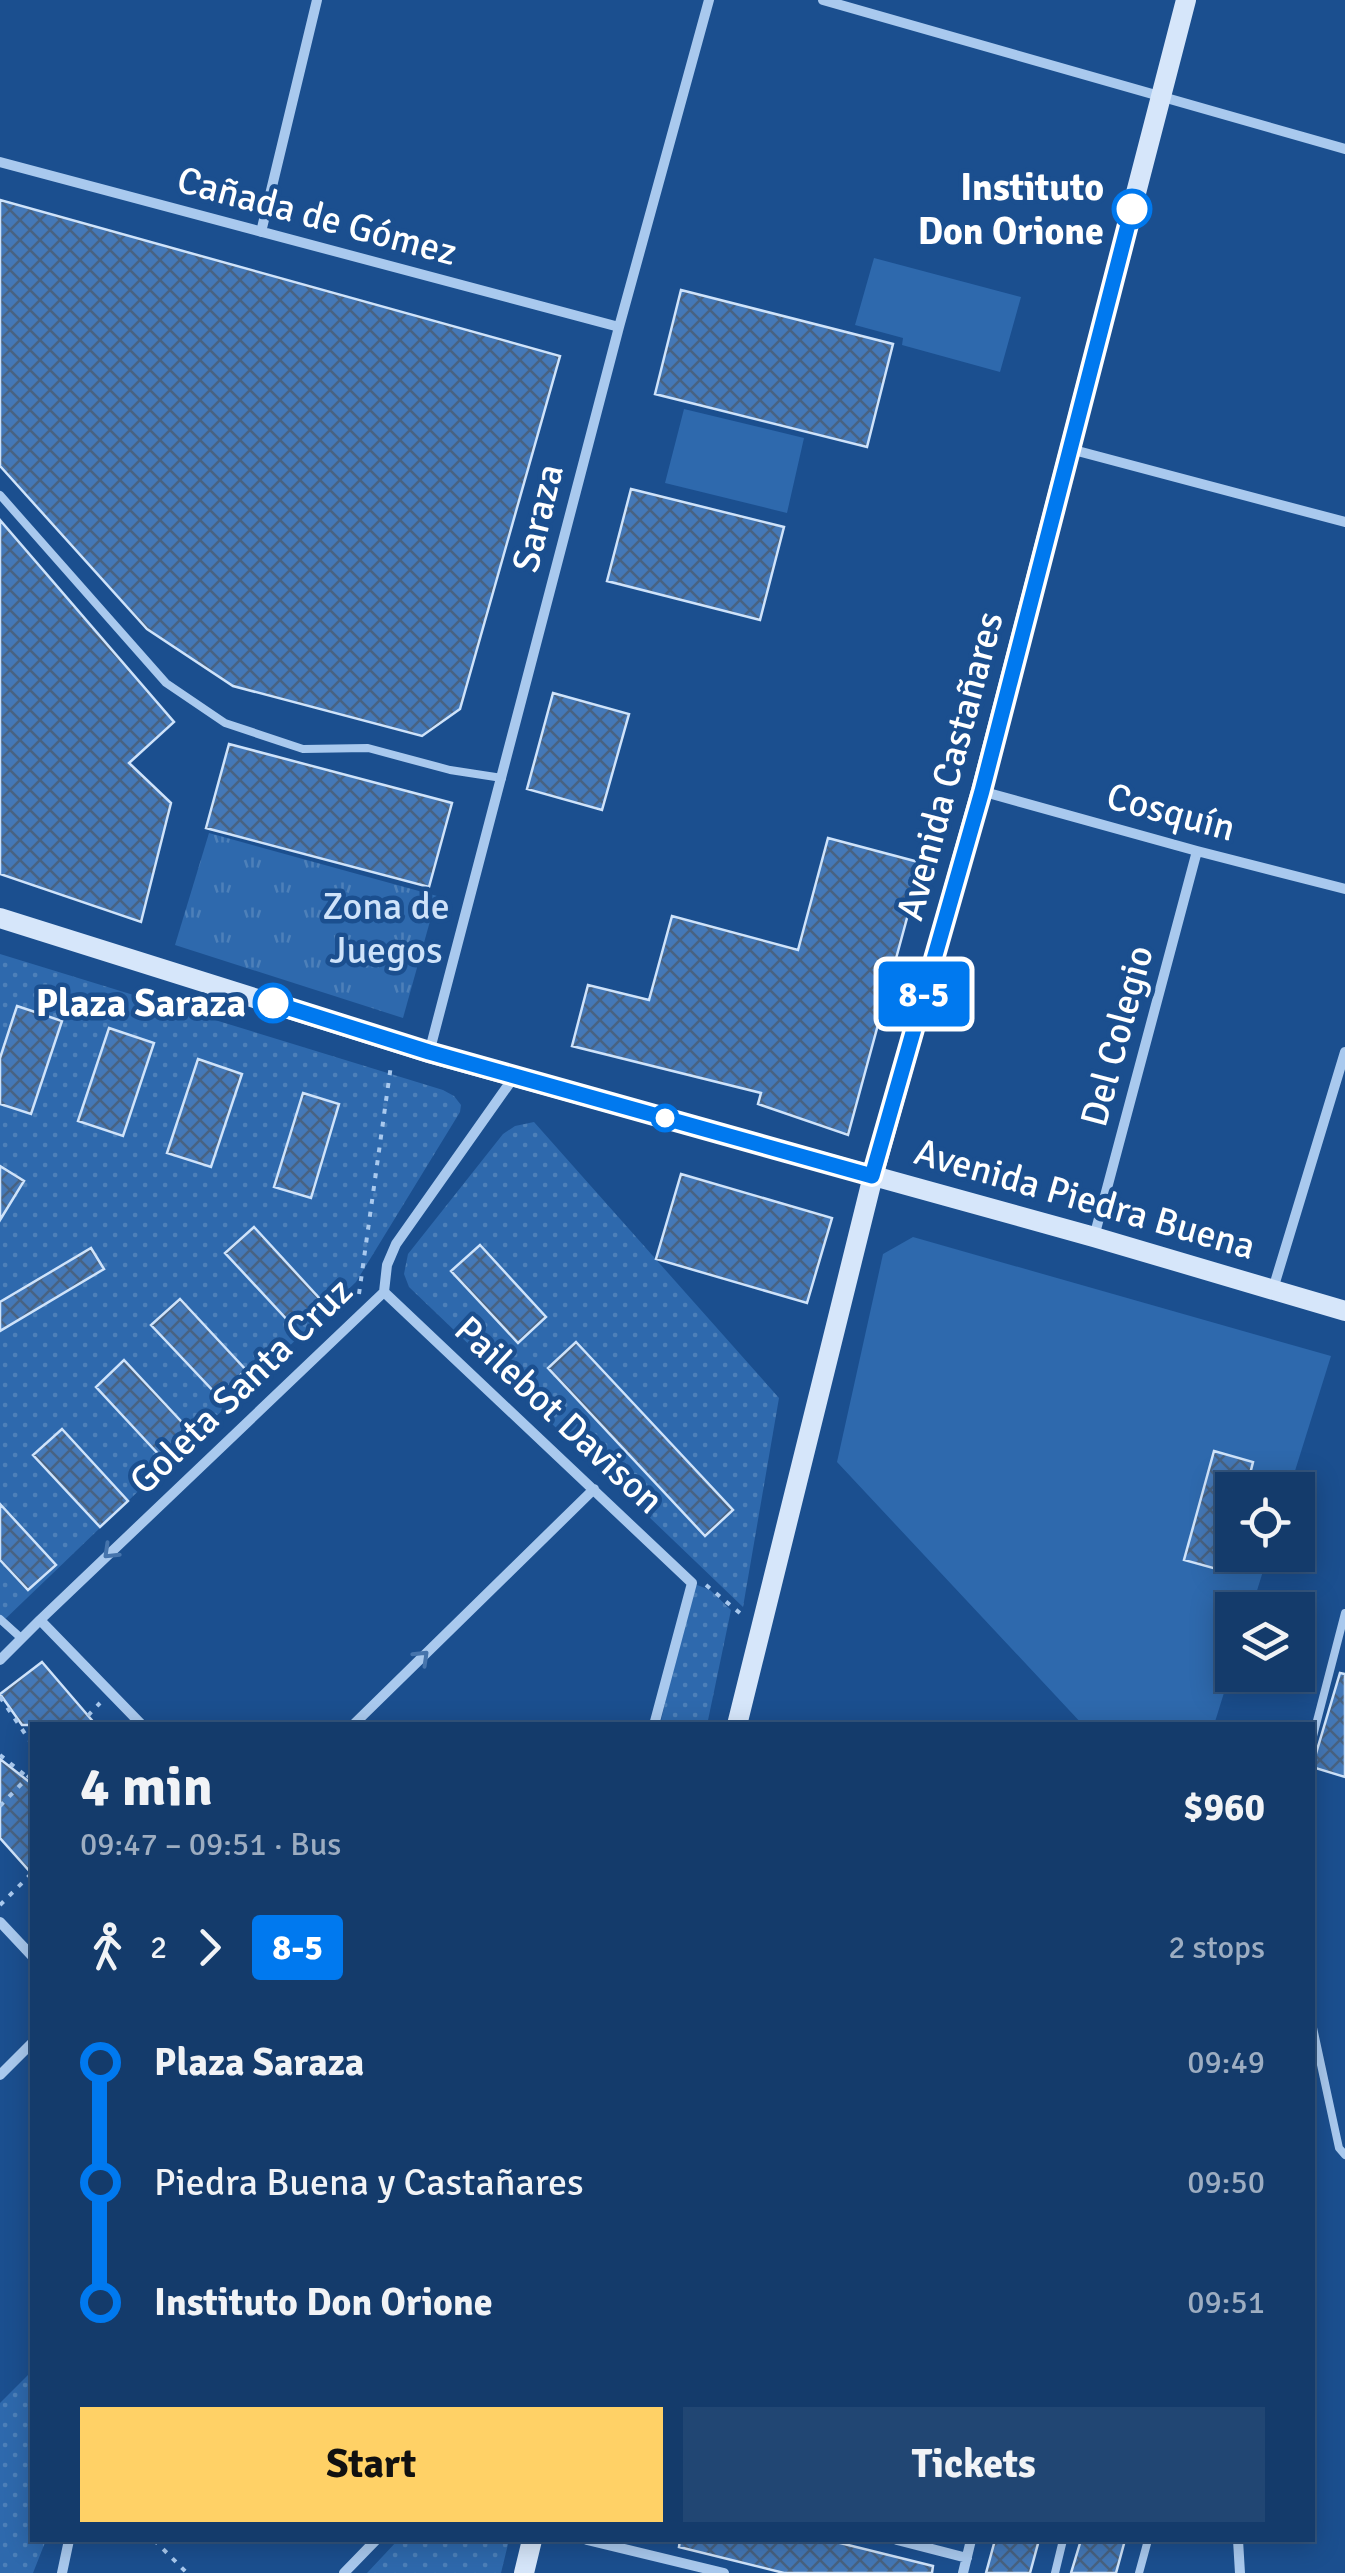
<!DOCTYPE html>
<meta charset="utf-8">
<style>
body{margin:0;font-family:Signika,sans-serif;background:#214673;color:#f1f3f6;height:100vh;display:flex;flex-direction:column;font-size:38px;white-space:nowrap}
*{box-sizing:border-box;margin:0}
p{font-size:32px;color:#9dadc1}
.icon{flex:none;width:55px;height:55px;fill:none;stroke:currentColor;stroke-width:2;stroke-linecap:round;stroke-linejoin:round}
.map{position:relative;flex:1;overflow:hidden}
.details{position:absolute;left:30px;top:1722px;width:1285px;height:820px;display:flex;flex-direction:column;background:#143b6b;border-radius:0px;box-shadow:0 5px 25px #0003,0 0 0 2px #33557e}
.details>*{flex:none}
.badge{padding:0 20px;border-radius:8px;font-size:35px;line-height:65px}
.fabs{position:absolute;left:1215px;top:1472px;display:grid;gap:20px}
.fabs a{display:grid;place-items:center;width:100px;height:100px;border-radius:0px;background:#143b6b;box-shadow:0 5px 25px #0003,0 0 0 2px #33557e;font-size:50px}
.map>.badge{position:absolute;translate:-50% -50%;box-shadow:0 0 0 5px #fff}
.legs{display:flex;align-items:center;gap:15px;height:110px;padding:0 50px;font-size:32px}
.legs p{margin-inline-start:auto}
.head{display:flex;align-items:center;justify-content:space-between;height:170px;padding:0 50px}
h1{font-size:55px;font-weight:700;line-height:75px}
.primary-button{display:flex;gap:20px;margin-top:auto;padding:20px 50px}
.primary-button a{flex:1;height:115px;border-radius:0px;background:#ffd166;color:#111;font-size:40px;font-weight:700;line-height:115px;text-align:center}
.primary-button a+a{background:#214673;color:#f1f3f6}
ul{padding:0 50px;list-style:none}
li{display:flex;align-items:center;gap:35px;height:120px;font-size:38px}
li i{display:grid;place-items:center;width:15px;height:100%;margin:0 12px;background:currentColor}
li i::after{content:'';width:25px;height:25px;margin:-12px;border:8px solid;border-radius:50%;background:#143b6b}
li p{margin-inline-start:auto}
li:first-child i{background:linear-gradient(#0000 50%,currentColor 0)}
li:last-child i{background:linear-gradient(currentColor 50%,#0000 0)}
.map>svg:first-child{display:block}
</style>
<div class="map">
<svg width="1345" height="2573" viewBox="0 0 1345 2573">
<defs>
<pattern id="grass-dots" width="8" height="8" patternUnits="userSpaceOnUse" patternTransform="scale(2.5)"><rect width="8" height="8" fill="#2e69ad"/><path d="M2 2h.1M6 6h.1" fill="none" stroke="#4d80b9" stroke-width="1.8" stroke-linecap="round"/></pattern>
<pattern id="park-tufts" width="24" height="20" patternUnits="userSpaceOnUse" patternTransform="scale(2.5)"><rect width="24" height="20" fill="#2e69ad"/><path d="M3 7l-1-3M5 7V3M7 7l1-3M15 17l-1-3M17 17v-4M19 17l1-3" fill="none" stroke="#4d80b9"/></pattern>
<pattern id="building-cross-hatch" width="8" height="8" patternUnits="userSpaceOnUse" patternTransform="scale(2.5)"><rect width="8" height="8" fill="#4478b7"/><path d="M0 0l8 8M0 8l8-8" fill="none" stroke="#486282"/></pattern>
</defs>
<rect width="100%" height="100%" fill="#1b4f8f"/>
<path fill="url(#grass-dots)" fill-rule="evenodd" d="M0 954 443 1090 454 1096 461 1105 460 1112 356 1282 0 1624V1560L28 1590 56 1565 0 1504V1331L103 1269 90 1248 0 1302V1220L24 1182 6 1170 0 1179V1104L17 1007 0 1058ZM198 1060 242 1074 211 1167 167 1152ZM303 1094 339 1104 311 1198 274 1186ZM254 1227 320 1299 226 1253ZM179 1299 246 1370 219 1396 152 1325ZM124 1361 190 1432 162 1458 96 1387Z
M534 1122 779 1398 743 1607 409 1287 404 1274 408 1254 503 1134 515 1126ZM577 1342 642 1413 614 1439 549 1367ZM666 1438 733 1510 706 1535 639 1464Z
M697 1585 710 1590 731 1610 707 1725H660L691 1590Z
M32 2371V2540H46L33 2573H0V2403Z
M398 2540H509L501 2573H367Z"/>
<path fill="url(#park-tufts)" d="M209 833 437 896 403 1018 175 945Z"/>
<path fill="#2e69ad" d="M874 258 1021 297 1000 372 902 345 903 338 855 325Z
M684 409 804 438 787 513 665 483Z
M913 1237 1331 1356 1289 1490H1232V1555H1268L1251 1610H1232V1667L1214 1725H1083L837 1462 883 1254Z"/>
<path fill="url(#building-cross-hatch)" stroke="#cfe3fa" stroke-width="2.5" d="M0 200 560 356 460 709 422 736 233 686 147 629 0 466Z
M681 290 893 344 867 447 655 394Z
M631 489 784 527 760 620 607 581Z
M0 520 174 722 129 763 171 803 141 922 0 874Z
M553 693 629 714 602 810 527 789Z
M229 744 452 803 429 887 206 828Z
M828 838 922 863 848 1135 758 1104 761 1093 572 1046 588 985 649 1000 672 916 798 950Z
M17 1006 62 1021 31 1114 0 1104V1058Z
M109 1028 154 1043 123 1136 78 1121Z
M198 1059 242 1074 211 1167 167 1153Z
M303 1093 339 1104 311 1198 274 1187Z
M0 1166 24 1181 0 1220Z
M681 1174 832 1218 807 1303 656 1259Z
M254 1227 320 1299 292 1325 225 1253Z
M480 1245 546 1317 518 1343 451 1271Z
M91 1248 104 1269 0 1331V1302Z
M180 1299 246 1370 218 1396 151 1325Z
M576 1342 733 1510 705 1536 548 1368Z
M124 1360 191 1432 162 1458 96 1387Z
M62 1429 128 1501 100 1527 33 1455Z
M1214 1451 1253 1462 1246 1490H1232V1538L1224 1571 1184 1560Z
M0 1504 56 1565 28 1590 0 1560Z
M42 1662 96 1725H22L0 1694Z
M1340 1673 1345 1674V1777L1312 1767Z
M0 1759 32 1784V1874L0 1838Z
M680 2540H828L933 2566 932 2573H784L679 2547Z
M995 2540H1039L1030 2573H986Z
M1081 2540H1125L1116 2573H1071Z"/>
<g fill="none" stroke-linecap="round" stroke-linejoin="round">
<path stroke="#a9c9ee" stroke-width="4" stroke-dasharray="5 8" stroke-linecap="butt" d="M359 1294 391 1065
M706 1585 741 1614
M0 1697 32 1744
M79 1725 100 1703
M0 1755 32 1781
M0 1806 32 1773
M0 1905 32 1873
M154 2540 187 2573"/>
<path stroke="#a9c9ee" stroke-width="8" d="M0 495 166 683 225 723 303 749 368 748 450 770 502 778
M0 1619 21 1638
M1312 1740 1345 1613
M1312 2023 1339 2148 1345 2155
M1055 2573 1063 2540
M1139 2573 1148 2540"/>
<path stroke="#a9c9ee" stroke-width="10" d="M823 0 1345 149
M0 162 619 327
M261 232 317 0
M1070 449 1345 522
M981 791 1197 851 1345 889
M429 1053 619 327 709 0
M1094 1237 1197 851
M1273 1289 1345 1052
M384 1292 692 1583 654 1725
M40 1620 142 1725
M0 1660 40 1620 384 1292 387 1265 396 1244 514 1077
M353 1725 594 1489
M0 1922 32 1956
M0 2075 32 2043
M587 2540 724 2573
M897 2540 967 2558
M1238 2540 1240 2573
M62 2573 69 2540
M344 2573 376 2540
M963 2573 971 2540"/>
<path stroke="#d6e6fa" stroke-width="20" d="M0 918 429 1053 1094 1237 1345 1311
M737 1725 873 1176 981 791 1186 0
M524 2573 532 2540"/>
</g>
<defs><path id="oneway-chevron" d="M-2-3.5L2.5 0L-2 3.5" fill="none" stroke-width="1.6" stroke-linecap="round" stroke-linejoin="round" transform="scale(2.5)"/></defs>
<g stroke="#4674ac">
<use href="#oneway-chevron" transform="translate(110 1552) rotate(136)"/>
<use href="#oneway-chevron" transform="translate(422 1657) rotate(-44)"/>
</g>
<g fill="none" stroke-linecap="round" stroke-linejoin="round">
<g stroke="#fff" stroke-width="22">
<path id="line-1" d="M273 1003 429 1052 872 1176 982 791 1132 209"/>
</g>
<use href="#line-1" stroke="#0079ef" stroke-width="15"/>
</g>
<g fill="#fff" stroke="#0079ef" stroke-width="5">
<circle cx="1132" cy="209" r="18"/>
<circle cx="273" cy="1003" r="18"/>
<circle cx="665" cy="1118" r="12"/>
</g>
<g text-anchor="middle" dominant-baseline="central" stroke-width="9" stroke-linejoin="round" paint-order="stroke">
<g font-size="38" font-weight="bold" fill="#fff" stroke="#1b4f8f" text-anchor="end">
<text x="1104" y="187">Instituto<tspan x="1104" dy="44">Don Orione</tspan></text>
<text x="246" y="1003">Plaza Saraza</text>
</g>
<g font-size="38" fill="#fff" stroke="#1b4f8f">
<text transform="translate(317 216) rotate(15)">Cañada de Gómez</text>
<text transform="translate(538 518) rotate(-76)">Saraza</text>
<text transform="translate(950 766) rotate(-75)">Avenida Castañares</text>
<text transform="translate(1171 812) rotate(15)">Cosquín</text>
<text transform="translate(1117 1036) rotate(-75)">Del Colegio</text>
<text transform="translate(1085 1199) rotate(16)">Avenida Piedra Buena</text>
<text transform="translate(241 1386) rotate(-44)">Goleta Santa Cruz</text>
<text transform="translate(559 1415) rotate(43)">Pailebot Davison</text>
</g>
<g font-size="38" fill="#cfe3fa" stroke="#1b4f8f">
<text x="386" y="906">Zona de<tspan x="386" dy="44">Juegos</tspan></text>
</g>
</g>
</svg>
<div class="fabs">
<a><svg class="icon" aria-label="locate" viewBox="0 0 24 24"><circle cx="12" cy="12" r="6"/><path d="M12 2v4M12 18v4M2 12h4M18 12h4"/></svg></a>
<a><svg class="icon" aria-label="layers" viewBox="0 0 24 24"><path d="M12 4l9 5-9 5-9-5zM3 14l9 5 9-5"/></svg></a>
</div>
<b class="badge" style="left:924px;top:994px;background:#0079ef;color:#fff">8-5</b>
<section class="details">
<div class="head"><div><h1>4 min</h1><p>09:47 – 09:51 · Bus</p></div><b>$960</b></div>
<div class="legs"><svg class="icon" aria-label="walk" viewBox="0 0 24 24"><circle cx="13" cy="4" r="2"/><path d="M13 8l-2 6 4 7M11 14l-3 7M7 12l3-4h3l4 4"/></svg>2<svg class="icon" aria-label="forward" viewBox="0 0 24 24"><path d="M9 5l7 7-7 7"/></svg><b class="badge" style="background:#0079ef;color:#fff">8-5</b><p>2 stops</p></div>
<ul>
<li><i style="color:#0079ef"></i><b>Plaza Saraza</b><p>09:49</p></li>
<li><i style="color:#0079ef"></i><span>Piedra Buena y Castañares</span><p>09:50</p></li>
<li><i style="color:#0079ef"></i><b>Instituto Don Orione</b><p>09:51</p></li>
</ul>
<div class="primary-button"><a>Start</a><a>Tickets</a></div>
</section>
</div>
